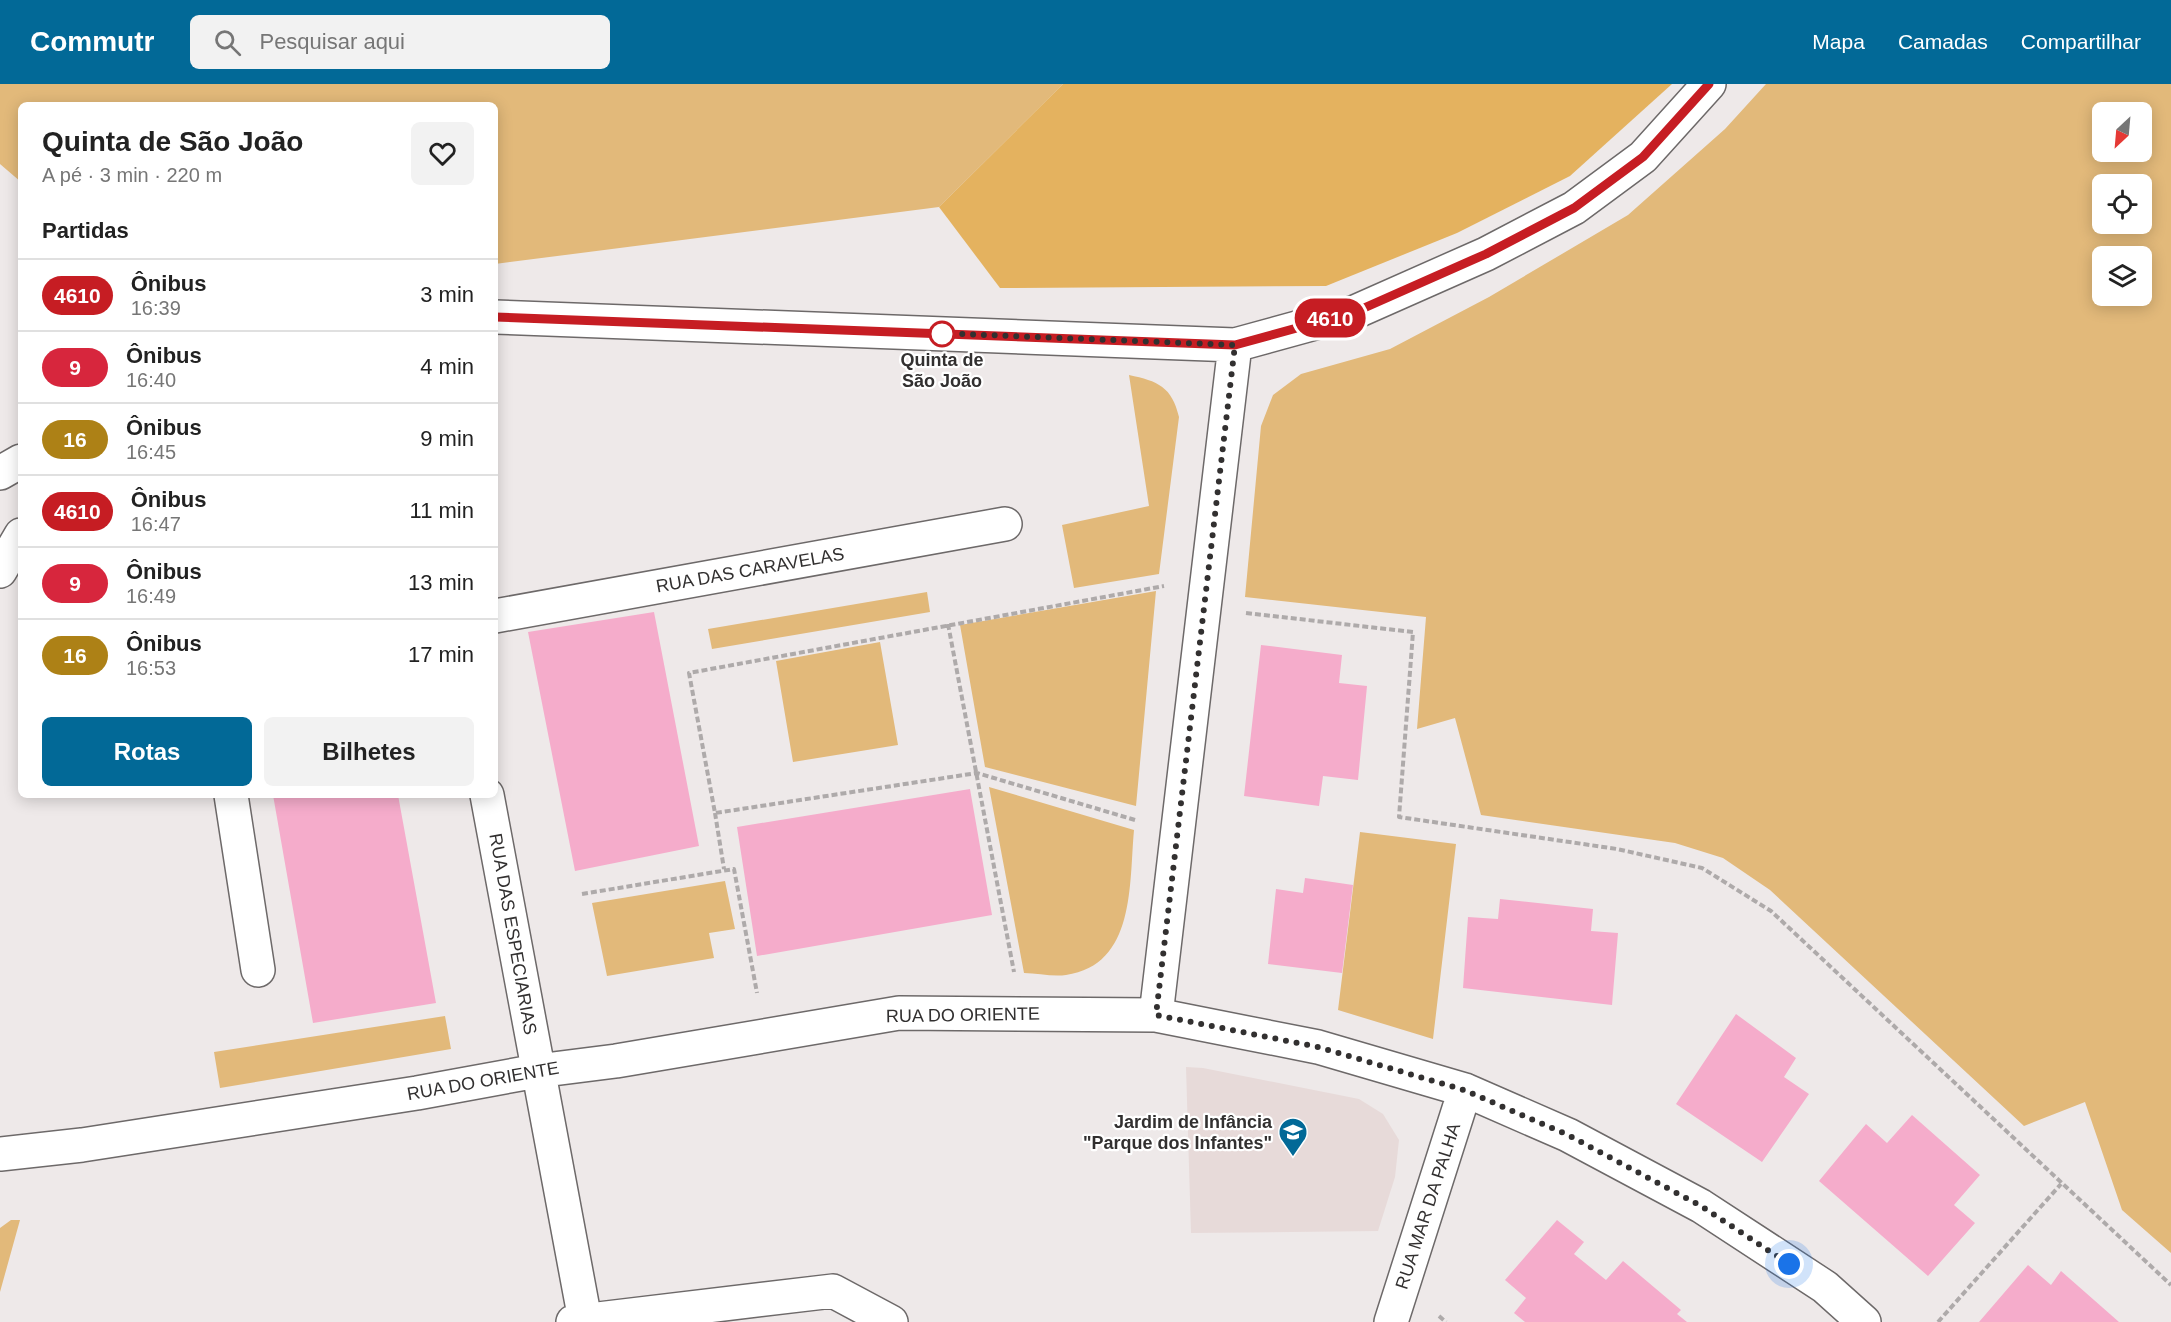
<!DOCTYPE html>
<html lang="pt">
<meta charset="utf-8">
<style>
body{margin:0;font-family:Arial,sans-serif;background:#f2f2f2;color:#222;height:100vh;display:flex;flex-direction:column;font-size:22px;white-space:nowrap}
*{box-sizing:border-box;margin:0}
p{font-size:20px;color:#767676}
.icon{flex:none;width:33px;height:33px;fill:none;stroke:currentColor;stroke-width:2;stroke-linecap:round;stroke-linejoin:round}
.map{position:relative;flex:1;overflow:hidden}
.side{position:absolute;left:18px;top:18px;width:480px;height:696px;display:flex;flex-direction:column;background:#fff;border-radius:9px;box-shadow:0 3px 15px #0003}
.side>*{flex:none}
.badge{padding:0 12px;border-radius:20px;font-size:21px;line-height:39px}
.needle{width:39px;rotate:206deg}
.controls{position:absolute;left:2092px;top:18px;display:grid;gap:12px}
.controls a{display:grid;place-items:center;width:60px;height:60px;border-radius:9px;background:#fff;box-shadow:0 3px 15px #0003;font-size:30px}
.you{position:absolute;width:30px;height:30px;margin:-15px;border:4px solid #fff;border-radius:50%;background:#1a73e8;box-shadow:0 0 0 9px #1a73e833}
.map>.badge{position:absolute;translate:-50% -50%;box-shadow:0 0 0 3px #fff}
h2{padding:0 24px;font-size:22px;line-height:54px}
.round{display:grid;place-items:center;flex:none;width:63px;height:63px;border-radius:9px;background:#f2f2f2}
.summary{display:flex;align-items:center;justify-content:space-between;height:102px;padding:0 24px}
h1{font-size:28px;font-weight:700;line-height:45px}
.button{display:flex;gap:12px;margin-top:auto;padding:12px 24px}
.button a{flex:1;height:69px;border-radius:9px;background:#026997;color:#fff;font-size:24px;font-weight:700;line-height:69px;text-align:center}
.button a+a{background:#f2f2f2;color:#222}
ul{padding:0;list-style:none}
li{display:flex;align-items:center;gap:18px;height:72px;padding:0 24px;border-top:2px solid #e0e0e0}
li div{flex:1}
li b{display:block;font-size:22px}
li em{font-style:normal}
li .badge{min-width:66px;font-weight:700;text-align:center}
header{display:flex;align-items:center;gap:36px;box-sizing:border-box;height:84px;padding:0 30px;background:#026997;color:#fff}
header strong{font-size:28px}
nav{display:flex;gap:33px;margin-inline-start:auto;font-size:21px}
.search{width:420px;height:54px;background:#f2f2f2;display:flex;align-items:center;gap:15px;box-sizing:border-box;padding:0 21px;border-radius:9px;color:#767676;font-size:22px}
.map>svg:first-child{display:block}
</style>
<header>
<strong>Commutr</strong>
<div class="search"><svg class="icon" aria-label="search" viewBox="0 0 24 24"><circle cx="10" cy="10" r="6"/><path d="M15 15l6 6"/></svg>Pesquisar aqui</div>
<nav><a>Mapa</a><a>Camadas</a><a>Compartilhar</a></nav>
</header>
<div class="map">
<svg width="2171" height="1238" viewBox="0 0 2171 1238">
<rect width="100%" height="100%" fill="#eee9e9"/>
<path fill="#e7dad9" d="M1186 983 1203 984 1359 1015 1383 1030 1399 1056 1395 1093 1378 1147 1191 1149Z"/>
<path fill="#e2b97a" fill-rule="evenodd" d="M0 0H1063L939 123 495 180V21H21V98L0 80Z
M1766 0H2171V1169L2122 1126 2085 1018 2024 1042 1770 806 1723 774 1675 759 1481 731 1455 634 1417 645 1426 533 1245 513 1261 342 1273 311 1301 290 1390 265 1489 213 1628 131 1725 45ZM2103 28H2142V68H2103ZM2103 100H2142V140H2103ZM2103 172H2142V212H2103Z
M1129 291C1158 297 1172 303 1179 333L1159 490 1074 504 1062 441 1149 422Z
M1156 507 1136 722 985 683 960 541Z
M927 508 930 528 712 565 708 545Z
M880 558 898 661 793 678 776 577Z
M989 703 1134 746C1129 799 1136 881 1066 891 1053 893 1037 889 1024 889Z
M1360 748 1456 760 1433 955 1338 926Z
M725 797 735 845 709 849 714 874 607 892 592 819Z
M445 932 451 965 220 1004 214 968Z
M11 1136H20L0 1208V1144Z"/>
<path fill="#e4b25f" d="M1063 0H1672L1570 92 1457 149 1326 202 1000 204 939 123Z"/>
<path fill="#f5accb" d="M654 528 699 762 575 787 528 548Z
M1261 561 1342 571 1339 599 1367 602 1358 696 1323 692 1319 722 1244 712Z
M970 705 992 831 757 872 737 743Z
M273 711H398L436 919 313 939Z
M1305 794 1353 801 1342 889 1268 880 1276 805 1303 809Z
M1500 815 1593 825 1591 847 1618 849 1612 921 1463 904 1468 833 1498 835Z
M1736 930 1796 974 1784 993 1809 1010 1762 1078 1676 1020Z
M1912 1031 1980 1091 1954 1121 1975 1139 1928 1192 1819 1097 1866 1040 1887 1059Z
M1557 1136 1584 1158 1574 1170 1606 1196 1623 1177 1681 1226 1677 1230 1687 1238H1525L1514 1229 1526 1214 1505 1196Z
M2028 1181 2051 1201 2061 1187 2119 1238H1979Z"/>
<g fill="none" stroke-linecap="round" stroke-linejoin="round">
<g stroke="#6d6969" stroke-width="36">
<path id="minor" d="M495 233 1235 261 1355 228 1486 170 1574 124 1643 73 1709 0
M0 389 21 377
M0 487 21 451
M495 532 1005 440
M231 711 258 886
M487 711 585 1236
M1156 931 1235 261
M0 1070 82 1061 417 1009 537 987 616 977 899 929 1156 931 1318 963 1465 1006 1568 1051 1701 1122 1825 1203 1864 1238
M573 1238 833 1207 891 1238
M1391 1238 1465 1006"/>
</g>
<path stroke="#aeaaaa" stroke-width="4" stroke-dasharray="6 3" stroke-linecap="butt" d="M1246 529 1413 548 1399 733 1617 765 1702 784 1771 827 2171 1201
M948 540 1014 888
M715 729 724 785
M1135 736 977 689 715 729 689 589 1164 502
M582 810 734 785 757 909
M1439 1232 1446 1238
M1938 1238 2061 1100"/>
<use href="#minor" stroke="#fff" stroke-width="33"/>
</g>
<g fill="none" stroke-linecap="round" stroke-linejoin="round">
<g stroke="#fff" stroke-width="14">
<path id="line" d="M495 233 1235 261 1355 228 1486 170 1574 124 1643 73 1709 0"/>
</g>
<use href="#line" stroke="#c61d23" stroke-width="9"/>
<path stroke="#323030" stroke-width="6" stroke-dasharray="0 10.8" d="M942 250 936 249 1235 261 1156 931 1318 963 1464 1006 1568 1051 1701 1122 1789 1180"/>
</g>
<defs>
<g id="school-pin" transform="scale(1.5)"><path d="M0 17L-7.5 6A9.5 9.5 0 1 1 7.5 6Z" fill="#026997" stroke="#fff"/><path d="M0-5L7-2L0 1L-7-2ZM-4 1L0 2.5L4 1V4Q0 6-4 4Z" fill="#fff"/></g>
</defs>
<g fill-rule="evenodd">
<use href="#school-pin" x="1293" y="1048"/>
</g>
<circle fill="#fff" stroke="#c61d23" stroke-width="3" cx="942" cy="250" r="12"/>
<g text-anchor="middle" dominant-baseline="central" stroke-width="4.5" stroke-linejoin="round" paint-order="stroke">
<g font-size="18" font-weight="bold" fill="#323030" stroke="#fff">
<text x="942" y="276">Quinta de<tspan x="942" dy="21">São João</tspan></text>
</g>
<g font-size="18" fill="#323030" stroke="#fff">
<text transform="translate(750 486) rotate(-10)">RUA DAS CARAVELAS</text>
<text transform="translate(513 850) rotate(80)">RUA DAS ESPECIARIAS</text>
<text transform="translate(963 931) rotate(-1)">RUA DO ORIENTE</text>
<text transform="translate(483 997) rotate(-10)">RUA DO ORIENTE</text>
<text transform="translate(1428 1122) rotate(-72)">RUA MAR DA PALHA</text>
</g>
<g font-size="18" font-weight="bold" fill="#323030" stroke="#fff" text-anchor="end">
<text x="1272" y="1038">Jardim de Infância<tspan x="1272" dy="21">"Parque dos Infantes"</tspan></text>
</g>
</g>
</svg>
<div class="controls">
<a><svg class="needle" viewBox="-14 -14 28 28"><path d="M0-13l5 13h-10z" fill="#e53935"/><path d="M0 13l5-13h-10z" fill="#767676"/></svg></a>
<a><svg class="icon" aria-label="locate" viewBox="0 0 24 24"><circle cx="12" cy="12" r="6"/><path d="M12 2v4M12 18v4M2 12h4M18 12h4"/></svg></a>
<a><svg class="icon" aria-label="layers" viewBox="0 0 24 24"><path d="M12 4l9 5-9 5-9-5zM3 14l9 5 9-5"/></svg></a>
</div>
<div class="you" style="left:1789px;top:1180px"></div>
<b class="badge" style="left:1330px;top:234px;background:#c61d23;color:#fff">4610</b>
<section class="side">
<div class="summary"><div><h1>Quinta de São João</h1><p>A pé · 3 min · 220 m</p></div><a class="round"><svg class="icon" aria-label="heart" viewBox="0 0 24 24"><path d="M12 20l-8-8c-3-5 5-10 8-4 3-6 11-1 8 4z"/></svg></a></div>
<h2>Partidas</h2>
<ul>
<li><span class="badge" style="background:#c61d23;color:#fff">4610</span><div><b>Ônibus</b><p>16:39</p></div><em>3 min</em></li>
<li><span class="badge" style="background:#d7263d;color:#fff">9</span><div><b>Ônibus</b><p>16:40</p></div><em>4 min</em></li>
<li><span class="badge" style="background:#ad8116;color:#fff">16</span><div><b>Ônibus</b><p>16:45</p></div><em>9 min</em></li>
<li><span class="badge" style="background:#c61d23;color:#fff">4610</span><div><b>Ônibus</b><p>16:47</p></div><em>11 min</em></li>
<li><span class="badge" style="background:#d7263d;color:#fff">9</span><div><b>Ônibus</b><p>16:49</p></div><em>13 min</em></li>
<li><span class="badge" style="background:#ad8116;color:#fff">16</span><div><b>Ônibus</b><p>16:53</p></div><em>17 min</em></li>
</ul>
<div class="button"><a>Rotas</a><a>Bilhetes</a></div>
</section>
</div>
